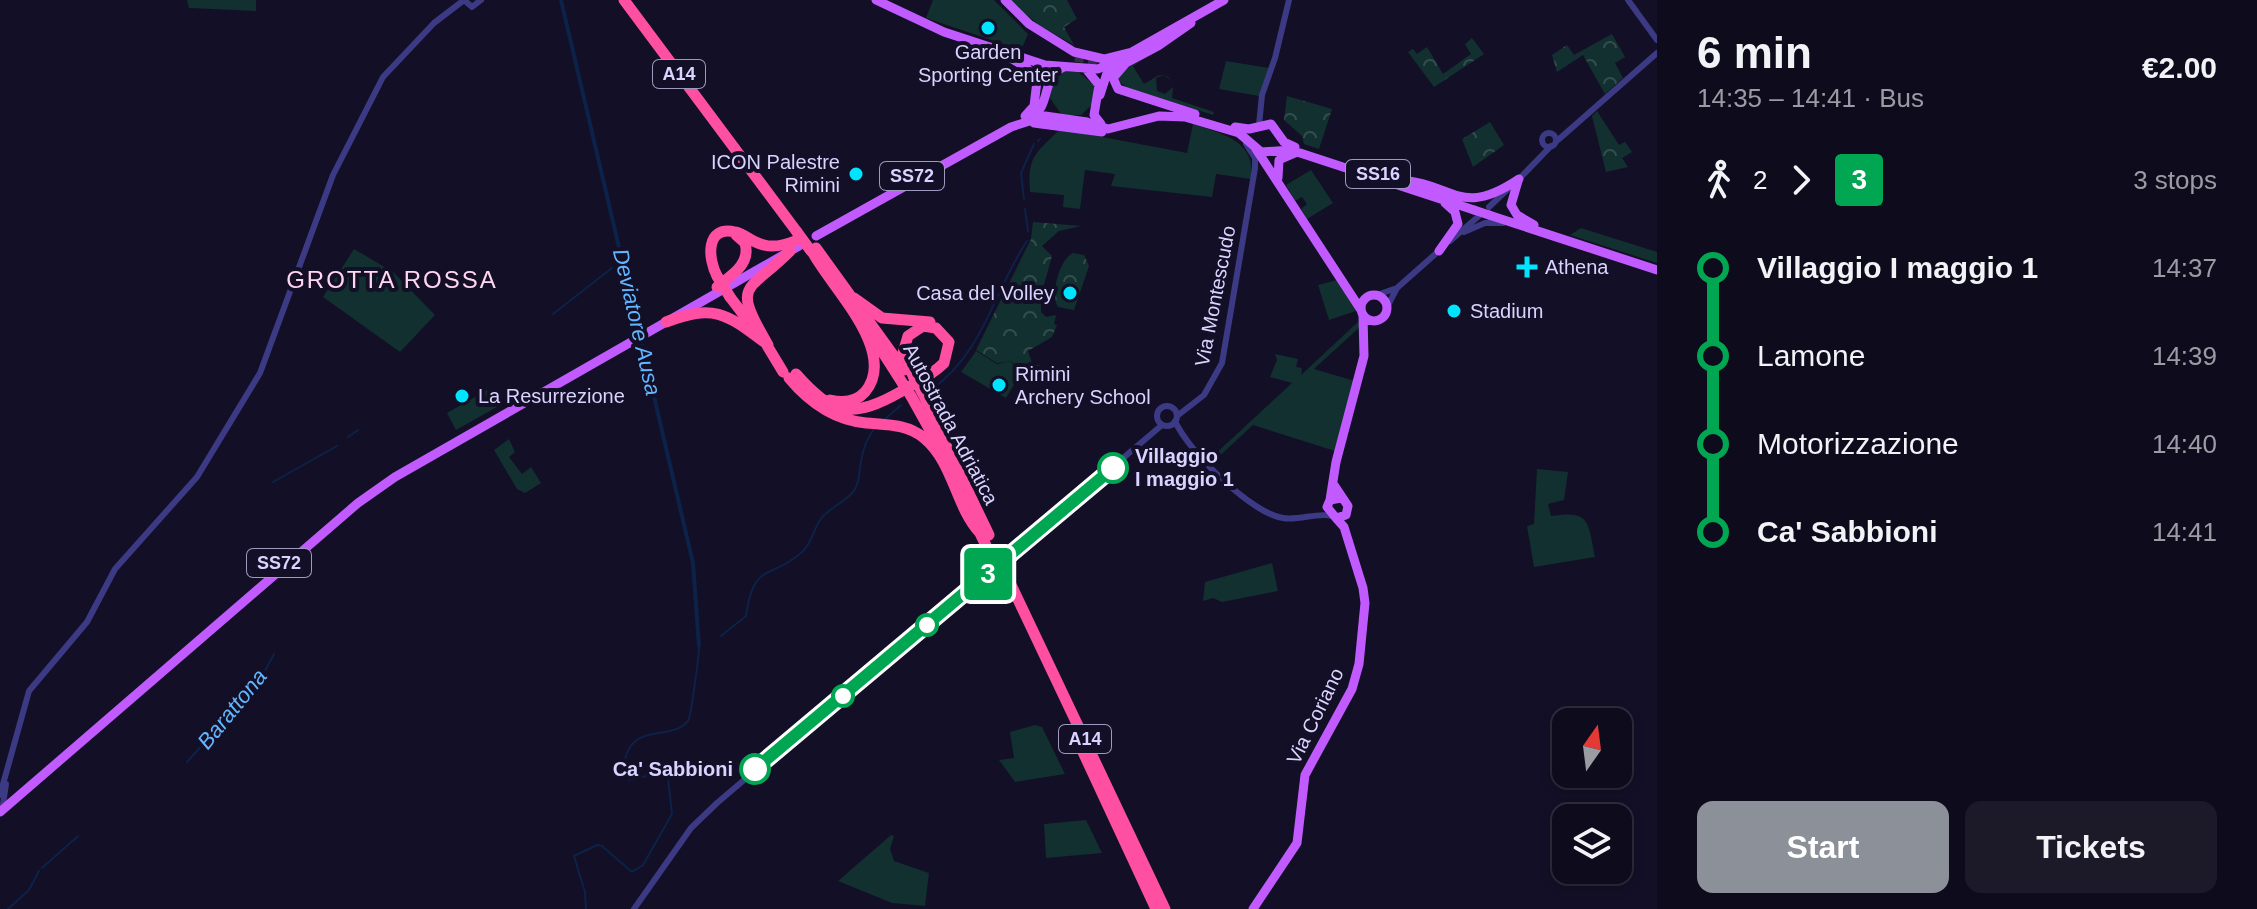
<!DOCTYPE html>
<meta charset="utf-8">
<style>
body{margin:0;font-family:Helvetica,sans-serif;background:#1c1929;color:#f1f3f6;height:100vh;display:flex;flex-direction:column;font-size:30px;white-space:nowrap}
*{box-sizing:border-box;margin:0}
p{font-size:26px;color:#9b9ba3}
.icon{flex:none;width:44px;height:44px;fill:none;stroke:currentColor;stroke-width:2;stroke-linecap:round;stroke-linejoin:round}
.map{position:relative;flex:1;overflow:hidden}
.details{display:flex;flex-direction:column;background:#0e0b1c;width:600px}
.details>*{flex:none}
.badge{padding:0 16px;border-radius:6px;font-size:28px;line-height:52px}
.needle{width:52px;rotate:14deg}
.tools{position:absolute;left:1552px;top:708px;display:grid;gap:16px}
.tools a{display:grid;place-items:center;width:80px;height:80px;border-radius:16px;background:#0e0b1c;box-shadow:0 4px 12px #0003,0 0 0 2px #2e2b3b;font-size:40px}
.map>.badge{position:absolute;translate:-50% -50%;box-shadow:0 0 0 4px #fff}
.legs{display:flex;align-items:center;gap:12px;height:88px;padding:0 40px;font-size:26px}
.legs p{margin-inline-start:auto}
.overview{display:flex;align-items:center;justify-content:space-between;height:136px;padding:0 40px}
h1{font-size:44px;font-weight:800;line-height:60px}
.cta{display:flex;gap:16px;margin-top:auto;padding:16px 40px}
.cta a{flex:1;height:92px;border-radius:16px;background:#8c9099;color:#fff;font-size:32px;font-weight:800;line-height:92px;text-align:center}
.cta a+a{background:#1c1929;color:#f1f3f6}
ul{padding:0 40px;list-style:none}
li{display:flex;align-items:center;gap:28px;height:88px;font-size:30px}
li i{display:grid;place-items:center;width:12px;height:100%;margin:0 10px;background:currentColor}
li i::after{content:'';width:20px;height:20px;margin:-10px;border:6px solid;border-radius:50%;background:#0e0b1c}
li p{margin-inline-start:auto}
li:first-child i{background:linear-gradient(#0000 50%,currentColor 0)}
li:last-child i{background:linear-gradient(currentColor 50%,#0000 0)}
main{display:flex;flex:1;min-height:0}
.map>svg:first-child{display:block}
</style>
<main>
<div class="map">
<svg width="1657" height="909" viewBox="0 0 1657 909">
<defs>
<pattern id="park-crowns" width="20" height="18" patternUnits="userSpaceOnUse" patternTransform="scale(2)"><rect width="20" height="18" fill="#12302f"/><path d="M2 6a3 3 0 1 1 6 0M12 15a3 3 0 1 1 6 0" fill="none" stroke="#344d4e"/></pattern>
</defs>
<rect width="100%" height="100%" fill="#130f26"/>
<path fill="#12302f" d="M187 0H256V11L189 8Z
M933 0H994L1028 34 1021 50 926 18Z
M1147 57 1133 66 1144 84C1155 78 1163 69 1172 81L1164 75 1156 78 1157 91 1165 94 1173 87 1172 98 1214 112 1213 115 1128 88 1118 81V73Z
M1226 61 1269 68 1259 96 1219 89Z
M1076 70 1094 85 1093 104 1081 115H1062L1049 97 1055 77 1065 71Z
M1193 124C1224 134 1257 142 1251 179L1216 174 1212 197 1111 186 1115 174 1085 170 1080 209 1063 207 1064 195 1030 192C1027 154 1037 153 1060 129L1187 153Z
M1311 170 1333 203 1307 219 1301 209 1307 204 1302 197 1295 201 1286 185Z
M1581 228 1657 252V263L1570 235Z
M354 249 393 272 435 315 400 352 323 297Z
M1337 280 1356 311 1329 320 1318 285Z
M1360 320 1361 326 1314 369 1355 381 1335 451 1253 425 1214 461 1211 458 1292 383 1270 377 1277 360 1275 354 1298 359 1296 367 1302 368 1301 375Z
M976 351 997 364 1010 361 1021 373 1006 398 961 372Z
M487 390 497 407 456 430 447 413Z
M509 439 515 452 509 457 522 474 531 467 541 483 525 493 517 489 494 450Z
M1537 469 1568 472 1564 500 1548 504 1551 516C1590 510 1588 521 1595 557L1534 567 1527 526 1534 524Z
M1272 563 1278 591 1222 602 1213 598 1203 601 1205 582Z
M1035 725 1042 727 1065 774 1015 782 999 760 1014 758 1010 732Z
M1086 820 1102 853 1046 858 1044 824Z
M891 835 894 836 890 849 894 861 929 873 925 906 892 903 838 881Z"/>
<path fill="url(#park-crowns)" d="M1009 0H1067L1077 19 1064 27 1074 45 1040 26Z
M1612 34 1625 57 1615 63 1623 78 1605 94 1583 55 1557 72 1552 55 1567 45 1574 55Z
M1472 38 1484 54 1434 87 1408 52 1413 49 1417 54 1427 47 1443 74 1471 54 1465 44Z
M1287 96 1332 109 1319 149 1304 144 1302 136 1284 120Z
M1597 111 1619 145 1625 142 1632 152 1622 158 1628 167 1606 172 1592 116Z
M1490 122 1504 145 1473 167 1462 139Z
M1033 222 1081 226 1059 231 1042 246 1052 256 1041 295 1049 297 1041 305V312L1046 317 1056 315 1054 324 1057 325 1052 337 1028 351 1032 363 1041 366 1034 380 1017 379 1021 373 1011 361 997 363 976 350 1031 239Z
M1073 253 1084 255 1089 266 1074 310 1058 307C1050 295 1059 260 1073 253Z"/>
<g fill="none" stroke-linecap="round" stroke-linejoin="round">
<path stroke="#0c2248" stroke-width="2" d="M1038 141 1040 139
M1024 199 1021 173 1034 144
M1025 209 1028 231
M616 264 623 262
M553 314 612 268
M932 389C984 352 993 292 1027 241
M885 419 901 405
M348 437 358 430
M273 482 337 446
M721 636 746 616C754 560 770 581 802 552 812 543 813 531 820 520 828 508 844 503 853 492 864 478 855 455 874 429
M187 762 259 682 274 654
M42 868 78 836
M8 909 29 890 39 871
M586 909 585 892 574 856 597 845 602 846 632 872 643 865 672 814 668 778 660 773 629 780C624 772 623 765 626 756 636 723 671 741 688 721 691 717 699 656 699 646"/>
<path stroke="#0c2248" stroke-width="4" d="M561 0 693 563 699 646"/>
<path stroke="#312d47" stroke-width="9" stroke-dasharray="9 4.5" stroke-linecap="butt" d="M1075 57 1111 63"/>
<path stroke="#3d3a85" stroke-width="6" d="M464 0 472 7 481 0
M1628 0 1657 40
M1259 125 1262 95 1275 58 1289 0
M1542 140a7 7 0 1 1 14 0a7 7 0 1 1-14 0Z
M1558 140 1657 53
M1518 180 1551 146
M1489 207 1509 188
M1464 232 1485 223H1503
M1450 241 1480 215
M1377 295 1394 289
M1387 307 1397 288 1441 249
M1157 416a10 10 0 1 1 20 0a10 10 0 1 1-20 0Z
M1177 416 1204 395 1222 363 1255 168V158L1246 144
M1175 421C1188 451 1251 513 1283 518 1299 521 1317 512 1332 516
M0 795 29 691 87 622 115 569 197 477 260 373 333 175 383 77 434 23 464 0
M2 811 6 784
M634 909 691 828 717 803 1162 425"/>
<path stroke="#c25bff" stroke-width="9" d="M876 0 944 32 1045 65 1098 69 1123 57
M1005 0 1029 24 1074 52 1104 59 1132 52 1224 0
M1012 59 1027 68 1037 81 1034 106 1025 116
M1125 64 1113 78 1118 89 1195 114
M1086 69 1099 85 1094 115 1101 124
M1100 95 1107 73 1158 46 1191 23
M1031 117C1052 106 1040 78 1064 67
M1034 123 1102 132
M1235 127 1249 129 1271 124 1284 142 1295 147
M1256 149 1361 310
M1278 178 1279 160 1295 153
M1395 180C1453 181 1458 220 1519 179
M1518 181 1511 205 1517 215 1534 225
M1489 215 1657 270
M816 236 1011 127 1045 116 1087 122 1108 129 1159 116 1185 117 1239 133 1261 152 1291 150 1474 210
M1439 251 1458 224 1455 212 1445 203
M1361 308a13 13 0 1 1 26 0a13 13 0 1 1-26 0Z
M1334 485 1348 506 1346 515 1336 518 1327 507 1330 500 1341 498
M1330 500 1336 462 1364 356 1363 316
M0 812 358 503 395 477 799 246
M1253 909 1297 843 1305 775 1352 689 1359 664 1365 603 1363 588 1344 527 1336 518"/>
<path stroke="#ff4fa3" stroke-width="11" d="M624 0 797 232
M816 248 904 370
M813 253C831 287 899 352 865 392 856 402 843 403 830 400
M717 276C708 259 705 225 735 232 745 234 753 243 764 245 775 248 785 245 795 241
M717 287C732 275 751 264 745 243L736 235
M730 297 752 326
M854 298 882 318 930 322
M666 322C713 304 726 313 764 342
M873 337 903 384
M765 342 783 372
M768 345C731 281 747 294 790 251
M796 374C833 416 853 419 902 391 917 382 932 375 944 363L949 342 936 328 923 326 908 336 903 353 914 378
M789 378C809 402 835 420 866 423 887 425 907 424 924 438 954 463 955 506 980 533
M922 392 946 440
M911 396 940 448
M941 435 989 535
M978 529 993 560
M1004 570 1165 909
M1076 737 1156 909"/>
<path stroke="#c25bff" stroke-width="9" d="M1474 210 1489 215"/>
<path stroke="#ff4fa3" stroke-width="11" d="M797 232 811 251
M717 276 730 297
M914 378 922 392
M903 384 911 396
M998 556 1004 570"/>
</g>
<g fill="none" stroke-linecap="round" stroke-linejoin="round">
<g stroke="#fff" stroke-width="18">
<path id="line-1" d="M755 769 1113 468"/>
</g>
<use href="#line-1" stroke="#00a651" stroke-width="12"/>
</g>
<g fill="#00e5ff" stroke="#130f26" stroke-width="3">
<circle cx="988" cy="28" r="8"/>
<circle cx="856" cy="174" r="8"/>
<path d="M1523 255h8v8h8v8h-8v8h-8v-8h-8v-8h8z"/>
<circle cx="1070" cy="293" r="8"/>
<circle cx="1454" cy="311" r="8"/>
<circle cx="999" cy="385" r="8"/>
<circle cx="462" cy="396" r="8"/>
</g>
<g fill="#fff" stroke="#00a651" stroke-width="4">
<circle cx="1113" cy="468" r="14"/>
<circle cx="927" cy="625" r="10"/>
<circle cx="843" cy="696" r="10"/>
<circle cx="755" cy="769" r="14"/>
</g>
<g text-anchor="middle" dominant-baseline="central" stroke-width="8" stroke-linejoin="round" paint-order="stroke">
<g fill="#130f26" stroke="#9e99be" stroke-width="2">
<rect x="653" y="60" width="52" height="28" rx="6"/>
<rect x="1346" y="160" width="64" height="28" rx="6"/>
<rect x="880" y="162" width="64" height="28" rx="6"/>
<rect x="247" y="549" width="64" height="28" rx="6"/>
<rect x="1059" y="725" width="52" height="28" rx="6"/>
</g>
<g font-size="18" font-weight="bold" fill="#d9d4ff">
<text x="679" y="74">A14</text>
<text x="1378" y="174">SS16</text>
<text x="912" y="176">SS72</text>
<text x="279" y="563">SS72</text>
<text x="1085" y="739">A14</text>
</g>
<g font-size="20" fill="#d9d4ff" stroke="#130f26" text-anchor="start">
<text x="988" y="52" text-anchor="middle">Garden<tspan x="988" dy="23">Sporting Center</tspan></text>
<text x="840" y="162" text-anchor="end">ICON Palestre<tspan x="840" dy="23">Rimini</tspan></text>
<text x="1545" y="267">Athena</text>
<text x="1054" y="293" text-anchor="end">Casa del Volley</text>
<text x="1470" y="311">Stadium</text>
<text x="1015" y="374">Rimini<tspan x="1015" dy="23">Archery School</tspan></text>
<text x="478" y="396">La Resurrezione</text>
</g>
<g font-size="20" fill="#d9d4ff" stroke="#130f26">
<text transform="translate(1215 296) rotate(-79)">Via Montescudo</text>
<text transform="translate(951 424) rotate(62)">Autostrada Adriatica</text>
<text transform="translate(1315 716) rotate(-64)">Via Coriano</text>
</g>
<g font-size="20" font-weight="bold" fill="#d9d4ff" stroke="#130f26" text-anchor="start">
<text x="1135" y="456">Villaggio<tspan x="1135" dy="23">I maggio 1</tspan></text>
<text x="733" y="769" text-anchor="end">Ca' Sabbioni</text>
</g>
<g font-size="22" font-style="italic" fill="#62b6ff" stroke="#130f26">
<text transform="translate(637 322) rotate(77)">Deviatore Ausa</text>
<text transform="translate(232 709) rotate(-51)">Barattona</text>
</g>
<g font-size="24" letter-spacing="2" fill="#ffd6f0" stroke="#130f26">
<text x="392" y="279">GROTTA ROSSA</text>
</g>
</g>
</svg>
<div class="tools">
<a><svg class="needle" viewBox="-14 -14 28 28"><path d="M0-13l5 13h-10z" fill="#e53935"/><path d="M0 13l5-13h-10z" fill="#9b9ba3"/></svg></a>
<a><svg class="icon" aria-label="layers" viewBox="0 0 24 24"><path d="M12 4l9 5-9 5-9-5zM3 14l9 5 9-5"/></svg></a>
</div>
<b class="badge" style="left:988px;top:574px;background:#00a651;color:#fff">3</b>
</div>
<section class="details">
<div class="overview"><div><h1>6 min</h1><p>14:35 – 14:41 · Bus</p></div><b>€2.00</b></div>
<div class="legs"><svg class="icon" aria-label="walk" viewBox="0 0 24 24"><circle cx="13" cy="4" r="2"/><path d="M13 8l-2 6 4 7M11 14l-3 7M7 12l3-4h3l4 4"/></svg>2<svg class="icon" aria-label="forward" viewBox="0 0 24 24"><path d="M9 5l7 7-7 7"/></svg><b class="badge" style="background:#00a651;color:#fff">3</b><p>3 stops</p></div>
<ul>
<li><i style="color:#00a651"></i><b>Villaggio I maggio 1</b><p>14:37</p></li>
<li><i style="color:#00a651"></i><span>Lamone</span><p>14:39</p></li>
<li><i style="color:#00a651"></i><span>Motorizzazione</span><p>14:40</p></li>
<li><i style="color:#00a651"></i><b>Ca' Sabbioni</b><p>14:41</p></li>
</ul>
<div class="cta"><a>Start</a><a>Tickets</a></div>
</section>
</main>
